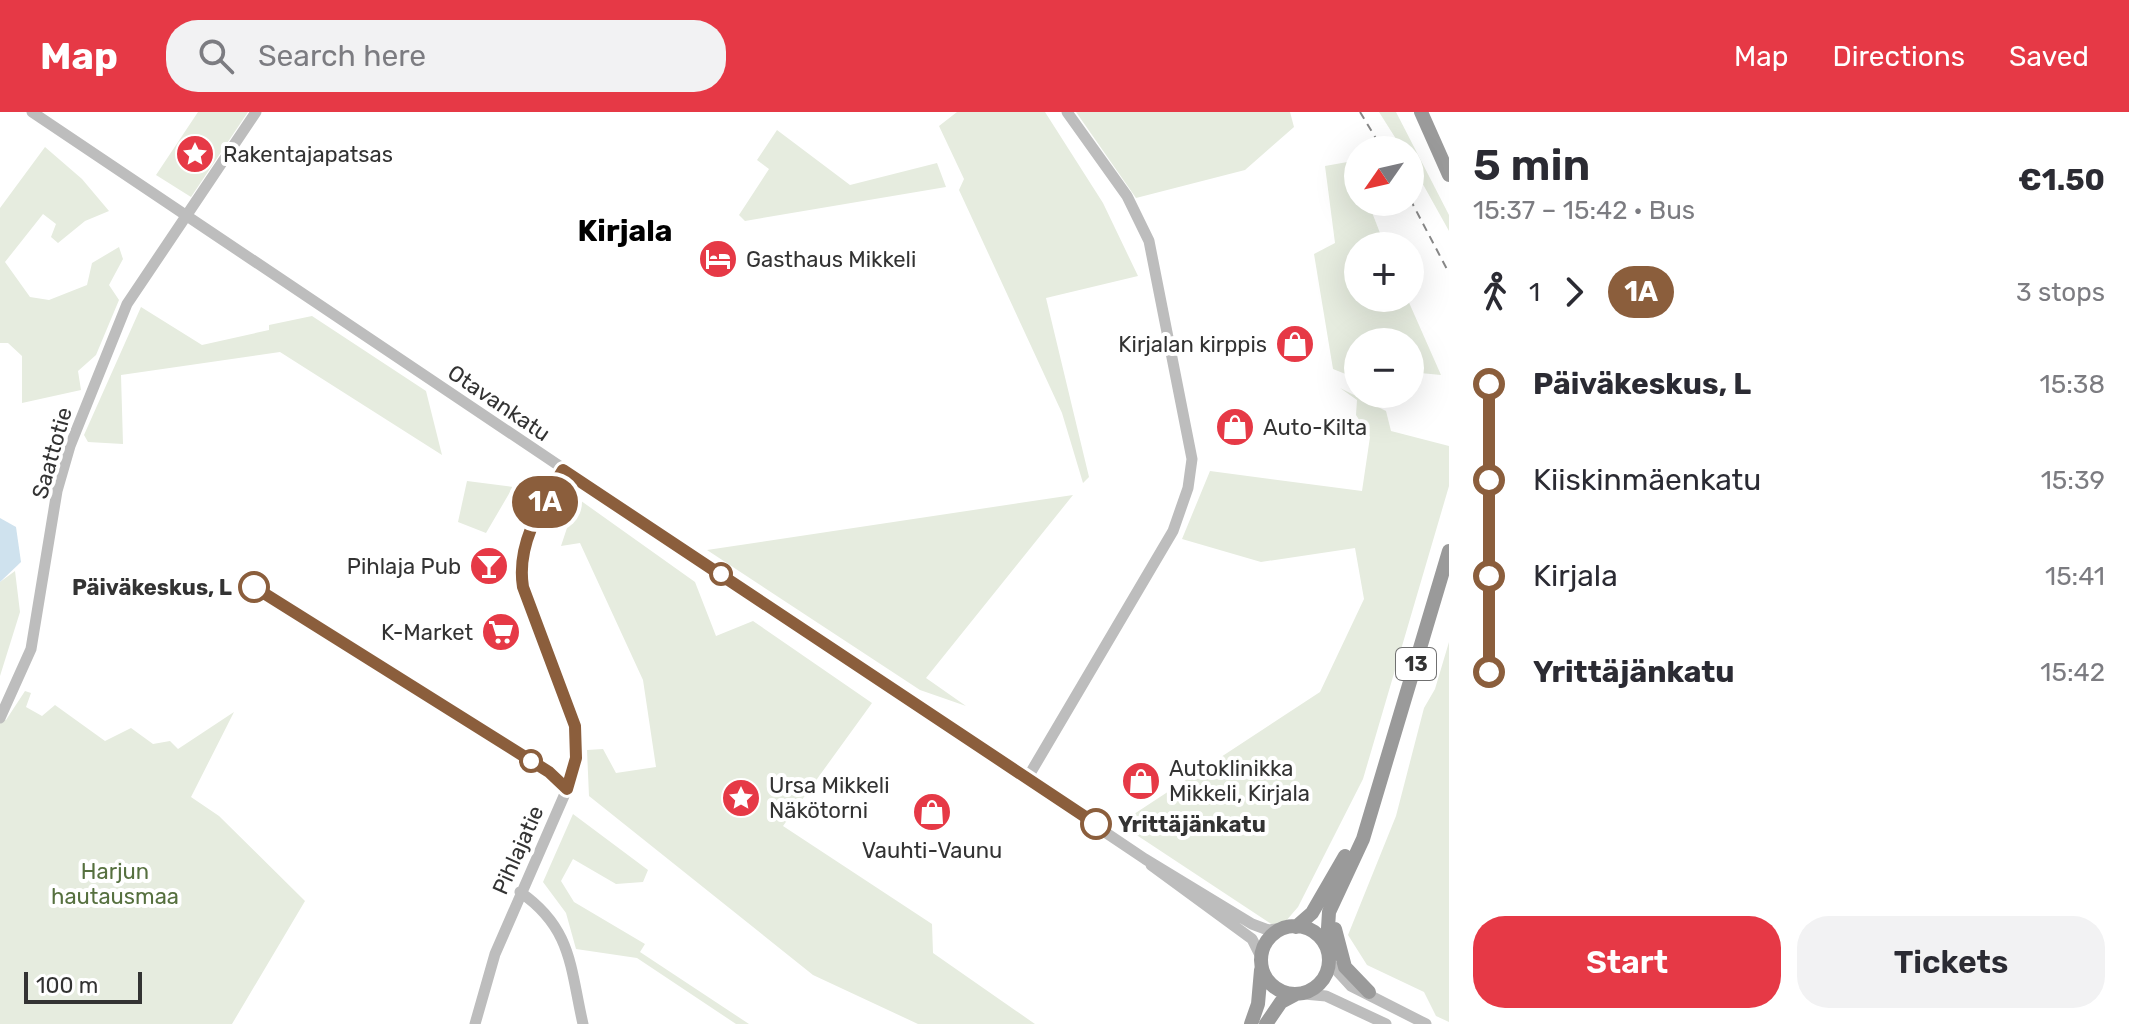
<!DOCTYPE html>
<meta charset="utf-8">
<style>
body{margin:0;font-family:Rubik,sans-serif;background:#f2f2f3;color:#2b2b33;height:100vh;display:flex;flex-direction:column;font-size:30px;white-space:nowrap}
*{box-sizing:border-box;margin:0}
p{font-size:26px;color:#7c7c81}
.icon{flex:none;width:44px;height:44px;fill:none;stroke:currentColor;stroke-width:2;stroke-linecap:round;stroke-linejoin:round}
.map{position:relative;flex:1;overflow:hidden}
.side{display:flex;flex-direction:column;background:#fff;width:680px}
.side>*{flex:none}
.badge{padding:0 16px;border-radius:26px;font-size:28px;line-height:52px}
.needle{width:52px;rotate:236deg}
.controls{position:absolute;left:1344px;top:24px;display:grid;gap:16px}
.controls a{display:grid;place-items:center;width:80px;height:80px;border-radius:50%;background:#fff;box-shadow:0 8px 32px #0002;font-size:40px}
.scale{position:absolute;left:24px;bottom:20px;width:118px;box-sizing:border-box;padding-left:8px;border:4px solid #333;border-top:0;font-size:22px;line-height:28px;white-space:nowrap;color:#333;-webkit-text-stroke:6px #fff;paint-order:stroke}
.map>.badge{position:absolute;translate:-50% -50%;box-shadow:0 0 0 4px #fff}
.legs{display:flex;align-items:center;gap:12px;height:88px;padding:0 24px;font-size:26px}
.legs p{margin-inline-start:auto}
.overview{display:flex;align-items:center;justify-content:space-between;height:136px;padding:0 24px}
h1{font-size:44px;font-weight:600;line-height:60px}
.action{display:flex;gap:16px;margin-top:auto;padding:16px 24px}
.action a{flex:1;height:92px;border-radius:32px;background:#e63946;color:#fff;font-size:32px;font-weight:600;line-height:92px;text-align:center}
.action a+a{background:#f2f2f3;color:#2b2b33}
ul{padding:0 24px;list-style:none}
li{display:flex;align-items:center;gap:28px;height:96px;font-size:30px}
li i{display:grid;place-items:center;width:12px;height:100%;margin:0 10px;background:currentColor}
li i::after{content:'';width:20px;height:20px;margin:-10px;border:6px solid;border-radius:50%;background:#fff}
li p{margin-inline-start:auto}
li:first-child i{background:linear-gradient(#0000 50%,currentColor 0)}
li:last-child i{background:linear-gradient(currentColor 50%,#0000 0)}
header{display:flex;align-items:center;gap:48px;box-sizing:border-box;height:112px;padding:0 40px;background:#e63946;color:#fff}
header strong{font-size:38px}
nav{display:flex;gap:44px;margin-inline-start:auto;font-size:28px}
.search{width:560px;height:72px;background:#f2f2f3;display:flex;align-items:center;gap:20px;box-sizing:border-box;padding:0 28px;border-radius:32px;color:#7c7c81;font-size:30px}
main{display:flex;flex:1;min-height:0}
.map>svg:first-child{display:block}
</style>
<header>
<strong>Map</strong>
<div class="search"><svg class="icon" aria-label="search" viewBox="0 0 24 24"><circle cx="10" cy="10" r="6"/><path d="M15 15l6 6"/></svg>Search here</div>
<nav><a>Map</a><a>Directions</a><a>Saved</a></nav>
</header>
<main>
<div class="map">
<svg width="1449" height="912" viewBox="0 0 1449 912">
<rect width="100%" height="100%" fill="#fff"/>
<path fill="#e6ecdf" d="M198 0H248L191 85 156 63Z
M957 0H1045L1103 91 1138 164 1046 186 1089 365 1083 371 1062 301 959 78 964 67 939 14Z
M1076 0H1290L1294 15 1245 58 1136 86Z
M1379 0H1396L1449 103V119L1410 49V38H1403Z
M777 18 850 73 937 51 946 75 745 109 739 103 769 57 757 48Z
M45 35 82 67 109 99 85 109 58 131 51 125 56 112 43 102 5 150 30 185 49 188 87 173 92 151 119 135 123 147 109 173 119 188 96 243 78 259 81 278 22 291V244L8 231H0V96Z
M1353 49 1358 63V90H1368L1385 134H1358V186H1407L1441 263 1410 260V230H1358V267L1333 257 1314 142 1335 131 1325 54Z
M141 195 202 233 269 218V213L312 204 426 279 442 343 280 240 121 263 123 332 88 330 84 323Z
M1340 276 1386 299 1391 319 1449 334V374L1363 667 1298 795 1279 817 1132 720 1128 706 1320 580 1364 487 1355 436 1261 450 1182 427 1210 359 1362 379 1370 325 1356 303 1357 288Z
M467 369 513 375 486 421 458 410Z
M1073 383 926 566 966 594 920 578 707 438Z
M577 386 695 470 716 524 753 509 872 591 783 714 932 812 933 841 1035 912H918L813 863 589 684 587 638 603 637 616 661 656 655 643 568 580 431 561 434Z
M15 459 20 500 0 564V470Z
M1449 530V910L1436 904 1424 880 1367 853 1348 823 1396 704 1424 596 1435 577Z
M25 579 31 581 26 595 42 604 55 593 105 629 131 616 153 632 170 629 178 637 234 600 191 685 219 704 305 789 232 912H0V606L6 608Z
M573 702 648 758 643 770 616 772 573 747 561 769 574 790 645 832 640 840 749 912H736L637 846 576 837 566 801 543 770Z"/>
<path fill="#cfe2ee" d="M0 406 16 415 21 450 0 470Z"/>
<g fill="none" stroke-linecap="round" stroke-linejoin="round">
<path stroke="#bdbdbd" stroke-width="11" d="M32 0 1145 747 1252 812 1268 818 1283 816
M0 606 31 537 57 379 70 334 127 192 256 0
M1028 665 1173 419 1188 376 1192 347 1149 129 1127 84 1067 0
M1151 753 1252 827 1261 845
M520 780C572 816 570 855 583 912
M1329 850 1351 874 1426 912
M1304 882 1326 884 1386 912
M475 912 495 842 567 677 576 646 571 598 523 475C516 432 541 393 563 358"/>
<path stroke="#9a9a9a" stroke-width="14" d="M1421 0 1449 63
M1261 848a34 34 0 1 1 68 0a34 34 0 1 1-68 0Z
M1296 815 1312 801 1345 744
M1335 817 1345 855 1369 880
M1327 832 1329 800 1363 727 1449 439
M1251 912 1258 892 1261 858
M1266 912 1281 890 1296 882"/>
<path stroke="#888" stroke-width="2" stroke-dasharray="8 6" stroke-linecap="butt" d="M1360 0 1383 38
M1410 87 1449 161"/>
</g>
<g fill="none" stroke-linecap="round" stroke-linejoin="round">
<g stroke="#fff" stroke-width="18">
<path id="line-1" d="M254 475 549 660 567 677 576 646 575 614 523 475C516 432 541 394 563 358L1096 712"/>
</g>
<use href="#line-1" stroke="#8b5e3c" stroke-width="12"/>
</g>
<defs>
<g id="sight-disc" transform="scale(2)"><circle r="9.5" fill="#e63946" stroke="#fff"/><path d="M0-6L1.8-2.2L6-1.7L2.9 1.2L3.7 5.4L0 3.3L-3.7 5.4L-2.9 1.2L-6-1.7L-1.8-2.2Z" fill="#fff"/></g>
<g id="hotel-disc" transform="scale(2)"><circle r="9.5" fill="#e63946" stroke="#fff"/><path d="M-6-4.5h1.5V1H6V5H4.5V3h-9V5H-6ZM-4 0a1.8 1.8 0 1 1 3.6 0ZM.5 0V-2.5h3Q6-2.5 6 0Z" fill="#fff"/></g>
<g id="shop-disc" transform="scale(2)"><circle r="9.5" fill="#e63946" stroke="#fff"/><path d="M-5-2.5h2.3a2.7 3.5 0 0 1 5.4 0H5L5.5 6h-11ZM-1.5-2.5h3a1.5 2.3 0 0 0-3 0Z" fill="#fff"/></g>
<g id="bar-disc" transform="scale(2)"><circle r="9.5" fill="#e63946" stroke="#fff"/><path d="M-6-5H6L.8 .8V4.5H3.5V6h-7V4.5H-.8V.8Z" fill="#fff"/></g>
<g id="supermarket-disc" transform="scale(2)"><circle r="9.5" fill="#e63946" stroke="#fff"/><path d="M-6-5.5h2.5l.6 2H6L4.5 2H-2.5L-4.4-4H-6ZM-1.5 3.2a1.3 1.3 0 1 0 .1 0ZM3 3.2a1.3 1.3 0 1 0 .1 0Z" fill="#fff"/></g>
</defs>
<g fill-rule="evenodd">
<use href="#sight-disc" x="195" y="42"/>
<use href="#hotel-disc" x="718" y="147"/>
<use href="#shop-disc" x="1295" y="232"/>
<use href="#shop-disc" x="1235" y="315"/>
<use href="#bar-disc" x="489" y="454"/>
<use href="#supermarket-disc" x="501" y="520"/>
<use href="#shop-disc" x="1141" y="669"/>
<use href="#sight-disc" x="741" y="686"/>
<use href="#shop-disc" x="932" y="700"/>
</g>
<g fill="#fff" stroke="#8b5e3c" stroke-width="4">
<circle cx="721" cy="462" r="10"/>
<circle cx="254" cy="475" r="14"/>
<circle cx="531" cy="649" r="10"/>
<circle cx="1096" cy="712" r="14"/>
</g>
<g text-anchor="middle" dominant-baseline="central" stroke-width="8" stroke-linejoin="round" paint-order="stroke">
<rect fill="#fff" stroke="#707070" stroke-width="2" x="1396" y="536" width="40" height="32" rx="6"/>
<g font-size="20" font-weight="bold" fill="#333">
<text x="1416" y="552">13</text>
</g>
<g font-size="22" fill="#333" stroke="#fff" text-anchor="start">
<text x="223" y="42">Rakentajapatsas</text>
<text x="746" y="147">Gasthaus Mikkeli</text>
<text x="1267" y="232" text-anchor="end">Kirjalan kirppis</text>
<text x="1263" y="315">Auto-Kilta</text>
<text x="461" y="454" text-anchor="end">Pihlaja Pub</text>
<text x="473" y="520" text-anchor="end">K-Market</text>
<text x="1169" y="656">Autoklinikka<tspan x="1169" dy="25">Mikkeli, Kirjala</tspan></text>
<text x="769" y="673">Ursa Mikkeli<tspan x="769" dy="25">Näkötorni</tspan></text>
<text x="932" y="738" text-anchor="middle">Vauhti-Vaunu</text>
</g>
<g font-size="22" fill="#333" stroke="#fff">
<text transform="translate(499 291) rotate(34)">Otavankatu</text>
<text transform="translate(52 341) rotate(-74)">Saattotie</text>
<text transform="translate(518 738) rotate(-66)">Pihlajatie</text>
</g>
<g font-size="22" font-weight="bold" fill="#333" stroke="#fff" text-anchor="end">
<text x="232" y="475">Päiväkeskus, L</text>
<text x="1118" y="712" text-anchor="start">Yrittäjänkatu</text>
</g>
<g font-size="22" fill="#56703f" stroke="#fff">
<text x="115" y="759">Harjun<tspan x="115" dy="25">hautausmaa</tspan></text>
</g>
<g font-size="30" font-weight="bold" fill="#000" stroke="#fff">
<text x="625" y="119">Kirjala</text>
</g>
</g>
</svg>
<div class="controls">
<a><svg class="needle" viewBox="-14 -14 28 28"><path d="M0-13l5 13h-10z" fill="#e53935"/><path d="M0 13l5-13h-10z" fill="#7c7c81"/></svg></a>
<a>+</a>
<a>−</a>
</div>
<div class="scale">100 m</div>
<b class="badge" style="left:545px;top:390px;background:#8b5e3c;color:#fff">1A</b>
</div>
<section class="side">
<div class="overview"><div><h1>5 min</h1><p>15:37 – 15:42 · Bus</p></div><b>€1.50</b></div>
<div class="legs"><svg class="icon" aria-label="walk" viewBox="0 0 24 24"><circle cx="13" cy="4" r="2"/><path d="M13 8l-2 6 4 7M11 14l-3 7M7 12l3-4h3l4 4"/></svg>1<svg class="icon" aria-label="forward" viewBox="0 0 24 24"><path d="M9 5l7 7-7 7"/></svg><b class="badge" style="background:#8b5e3c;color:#fff">1A</b><p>3 stops</p></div>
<ul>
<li><i style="color:#8b5e3c"></i><b>Päiväkeskus, L</b><p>15:38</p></li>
<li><i style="color:#8b5e3c"></i><span>Kiiskinmäenkatu</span><p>15:39</p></li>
<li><i style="color:#8b5e3c"></i><span>Kirjala</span><p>15:41</p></li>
<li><i style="color:#8b5e3c"></i><b>Yrittäjänkatu</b><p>15:42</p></li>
</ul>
<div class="action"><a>Start</a><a>Tickets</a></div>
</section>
</main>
